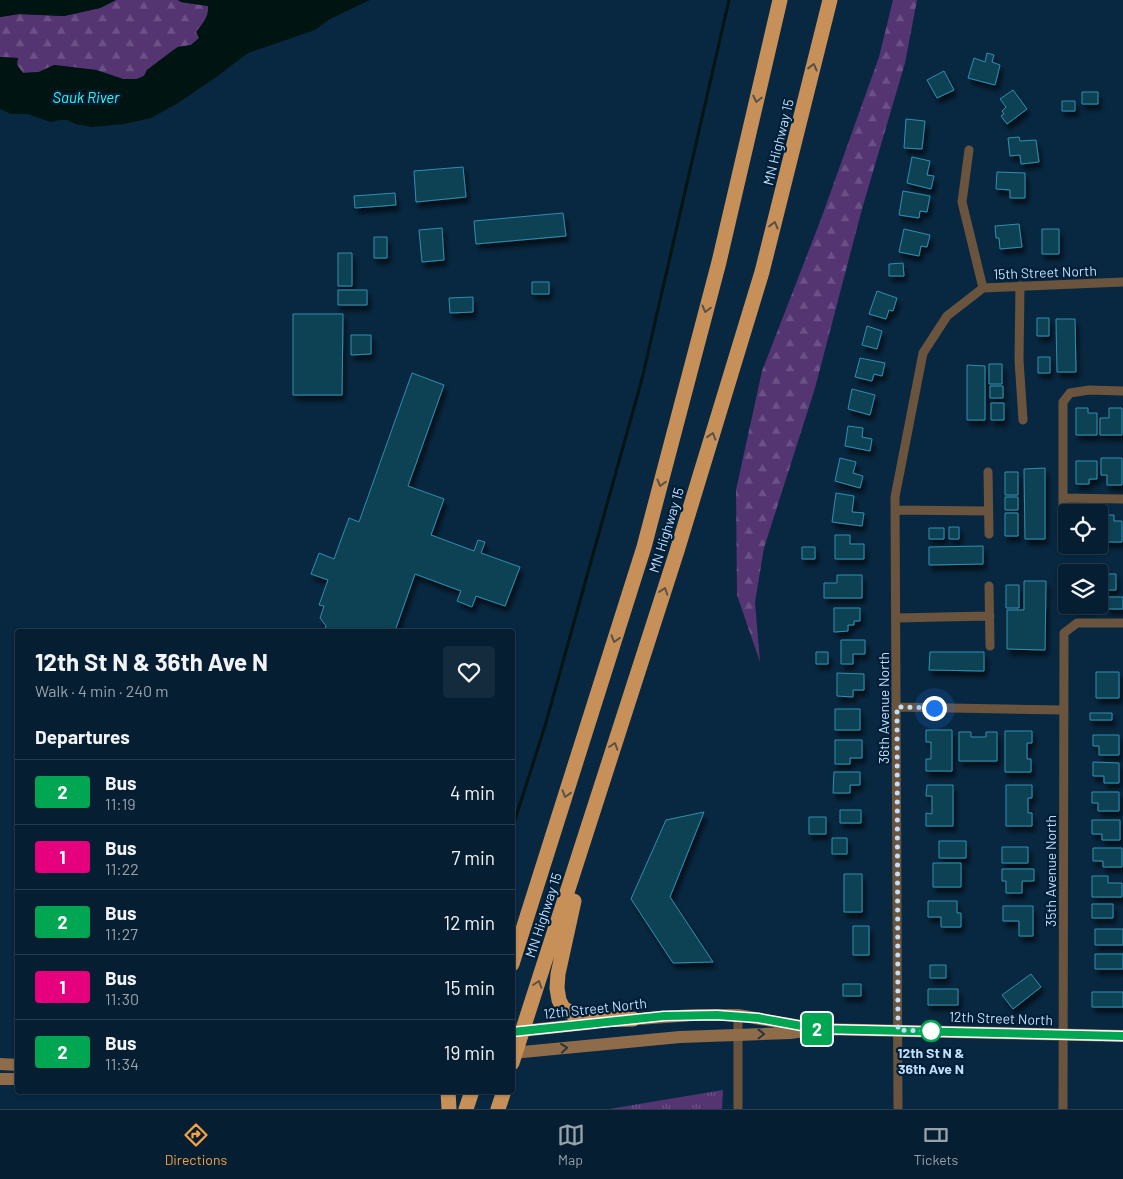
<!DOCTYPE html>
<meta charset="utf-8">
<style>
body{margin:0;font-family:Barlow,sans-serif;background:#142b3d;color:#f1f3f6;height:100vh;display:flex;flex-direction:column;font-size:19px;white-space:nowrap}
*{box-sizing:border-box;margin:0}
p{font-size:16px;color:#98a2ab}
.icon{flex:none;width:28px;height:28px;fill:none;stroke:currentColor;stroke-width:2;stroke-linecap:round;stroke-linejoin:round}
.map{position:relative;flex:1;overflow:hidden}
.side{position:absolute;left:15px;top:629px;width:500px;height:465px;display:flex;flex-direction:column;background:#061e31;border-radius:5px;box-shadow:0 1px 4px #0004,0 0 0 1px #273c4d}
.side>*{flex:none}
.badge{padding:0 10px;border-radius:4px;font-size:18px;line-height:32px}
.tools{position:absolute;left:1058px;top:504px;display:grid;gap:10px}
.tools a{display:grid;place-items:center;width:50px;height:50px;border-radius:5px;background:#061e31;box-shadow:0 1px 4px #0004,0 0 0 1px #273c4d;font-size:25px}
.you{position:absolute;width:25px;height:25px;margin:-12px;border:4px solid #fff;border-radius:50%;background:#1a73e8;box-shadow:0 0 0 8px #1a73e833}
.map>.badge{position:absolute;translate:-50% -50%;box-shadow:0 0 0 2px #fff}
h2{padding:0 20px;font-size:19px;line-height:45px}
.round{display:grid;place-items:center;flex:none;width:52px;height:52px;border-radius:5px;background:#142b3d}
.overview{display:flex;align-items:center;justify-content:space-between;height:85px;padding:0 20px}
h1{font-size:24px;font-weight:700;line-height:38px}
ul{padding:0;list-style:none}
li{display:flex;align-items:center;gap:15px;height:65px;padding:0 20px;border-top:1px solid #273c4d}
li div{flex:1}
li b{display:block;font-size:19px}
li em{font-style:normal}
li .badge{min-width:55px;font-weight:700;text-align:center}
.tab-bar{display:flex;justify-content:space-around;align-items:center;height:70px;border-top:1px solid #273c4d;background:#061e31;font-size:14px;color:#98a2ab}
.tab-bar a{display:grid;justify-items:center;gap:2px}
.tab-bar .on{color:#f5a345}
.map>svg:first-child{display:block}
</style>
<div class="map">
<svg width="1123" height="1109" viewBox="0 0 1123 1109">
<defs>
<pattern id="grass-tufts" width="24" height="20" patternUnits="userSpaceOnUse" patternTransform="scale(1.25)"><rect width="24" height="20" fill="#543471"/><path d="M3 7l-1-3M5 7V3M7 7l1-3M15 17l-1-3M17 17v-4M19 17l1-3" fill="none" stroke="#6b5186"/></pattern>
<pattern id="forest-firs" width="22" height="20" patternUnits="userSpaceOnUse" patternTransform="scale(1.25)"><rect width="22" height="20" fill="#543471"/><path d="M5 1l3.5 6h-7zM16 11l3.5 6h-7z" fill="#6b5186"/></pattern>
<filter id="shadow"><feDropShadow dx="3" dy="5.5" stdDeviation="2.5" flood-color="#0009"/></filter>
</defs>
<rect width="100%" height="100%" fill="#082841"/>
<path fill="url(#grass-tufts)" d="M723 1090 722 1109H609Z"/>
<path fill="url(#forest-firs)" d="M116 0H178L181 2 208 6 209 13 201 26 199 38 191 45 178 47 147 70 144 76 137 79H123L96 70 54 65 39 72 23 73 17 65V58L0 57V17L19 14 64 16 100 8Z
M893 0H917L905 63 862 209 815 388 764 548 755 602 760 662 737 595 736 490 762 371 821 219 879 57Z"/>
<path fill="#001412" d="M0 0H116L100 8 64 16 19 14 0 17Z
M178 0H370L330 19 315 30 248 53 215 78 178 103 151 118 124 124 92 127 75 124 68 120H60L50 122 28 114H11L0 109V57L18 58 17 65 23 73 39 72 54 65 96 70 123 79H137L144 76 147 70 172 51 178 47 191 45 199 38 196 32C202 24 209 18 208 6L181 2Z"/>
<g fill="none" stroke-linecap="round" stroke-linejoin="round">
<path stroke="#001412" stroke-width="3" d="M512 829 545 726 642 379 729 0"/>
</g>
<path fill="#0c4355" stroke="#318dae" filter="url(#shadow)" d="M987 53 994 55 992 62 1000 65 995 85 968 78 974 58 985 62Z
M944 71 954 90 937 98 927 80Z
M1013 90 1027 109 1007 124 1001 116 1004 114 1002 111 1006 107 1000 99Z
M1082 92H1098V104H1082Z
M1062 101H1075V111H1062Z
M906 119 925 121 922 149 904 148Z
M1019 137 1020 141 1036 140 1039 162 1021 164 1020 155 1010 156 1008 138Z
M912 157 930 161 927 175 934 176 931 189 907 183Z
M463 167 466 197 416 202 414 171Z
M997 172 1025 173V198H1010V190L996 189Z
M903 191 930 196 927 212 920 211 919 218 899 215Z
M395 193 396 205 355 208 354 196Z
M563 213 566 236 476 244 474 221Z
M1019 224 1022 247 1000 249 999 238H996L995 226Z
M442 228 444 260 422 262 419 230Z
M904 229 930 235 927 247 921 246 919 256 899 252Z
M1042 229H1059V254H1042Z
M374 237H387V258H374Z
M338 253H352V286H338Z
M903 263 904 276H889V264Z
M532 282H549V294H532Z
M338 290H367V305H338Z
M877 291 897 298 893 311 889 310 886 319 869 314Z
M473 297V312L450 313 449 298Z
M293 314H343L342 395H293Z
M1037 318H1049V336H1037Z
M1056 319H1075L1076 372H1057Z
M867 326 882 331 877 349 862 345Z
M351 335H371V354L351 355Z
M1038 357H1050V373H1038Z
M860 358 885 363 882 376 874 374 872 381 855 377Z
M989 364H1002V384H989Z
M967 365 985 366V420H967Z
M412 373 444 385 408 486 444 499 431 535 474 551 478 540 485 542 481 553 520 567 505 606 476 596 472 607 457 601 461 591 415 574 395 631H324L326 626 320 618 324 606 319 605 328 580 311 574 319 553 334 559 349 518 359 522Z
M990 386H1003V398H990Z
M852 389 875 395 870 415 848 409Z
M991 403H1004V420H991Z
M1076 408H1088V413H1097V435H1076Z
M1109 408H1122V435H1100V418H1109Z
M848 426 863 428 862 437 872 439 870 451 845 446Z
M840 458 856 462 853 473 863 476 860 488 835 481Z
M1101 458H1122V485H1107V475H1101Z
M1076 461H1097V479H1089V484H1076Z
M1045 468V539H1025L1024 469Z
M1005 472H1018V495H1005Z
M836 493 854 496 852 512 864 513 862 526 832 522Z
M1005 497H1018V510H1005Z
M1005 513H1018V536H1005Z
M1102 515H1114V521H1122V542H1102Z
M949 527H959V539H949Z
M929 528H944V539H929Z
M835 535H850V544H864V559H835Z
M983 546V564L929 565V547Z
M802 547H815V559H802Z
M1099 574H1116V590H1099Z
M837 575H862V598H824V583H837Z
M1024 581H1046L1045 650 1007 649V610H1024Z
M1006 585H1019V608H1006Z
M1107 597H1123V609H1107Z
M1072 605H1093V609H1072Z
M834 608H860V621H854V625H848V631L834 632Z
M841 640H865V654H853V664H841Z
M816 652H828V664H816Z
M930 652H984V671L929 670Z
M1096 672H1119V698H1096Z
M837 673 864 674V690H853V697L837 696Z
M835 709H860V730H835Z
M1090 713H1112V720H1090Z
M926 730H952V771H926V759H931V742H926Z
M1005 731H1032V743H1027V759H1031V772H1005Z
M959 732H971V737H986V732H997V761H959Z
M1093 735H1119V755H1099V746H1093Z
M835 740H862V758H850V764H835Z
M1093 762 1119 763V783H1104V776H1093Z
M834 772H860V785H850V793H833Z
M927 785H953V826H926V813L932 814V796H926Z
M1006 785H1032V798H1028V813H1032V826H1006Z
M1092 792H1119V811H1098V803H1092Z
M840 810H861V823H840Z
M704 812 670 897 713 962 673 963 631 899 666 820Z
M809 817H826V834H809Z
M1092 820H1120V840H1102V834H1092Z
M832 838H847V854H832Z
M939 841H966V858H939Z
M1002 847H1028V863H1002Z
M1093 848H1122V867H1103V861H1093Z
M933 863H961V887H933Z
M1002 869H1034V881H1022V893H1006V881H1002Z
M844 874H862V912H844Z
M1092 876H1108V883H1122V897H1092Z
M928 901H957V913H961V927H941V917H928Z
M1092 904H1113V918H1092Z
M1003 906H1033V936H1019V921H1003Z
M853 926H869V955H853Z
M1095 929H1123V945H1095Z
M1095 954H1123V969H1095Z
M930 965H946V978H930Z
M1031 974 1041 987 1013 1009 1002 995Z
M843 984H861V996H843Z
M928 989H958V1005H928Z
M1092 992H1123V1007H1092Z"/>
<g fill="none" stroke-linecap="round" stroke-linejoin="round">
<path stroke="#6a543e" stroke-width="9" d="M969 150 962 202 983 288
M1020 286 1019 360 1023 420
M988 472 989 534
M1063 498 1123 499
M895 510 988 511
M1063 522V402L1070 393 1089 390 1123 391
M989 586 990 646
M896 618 990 616
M897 707 1063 710
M738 1015V1109
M898 1109 895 497 923 353 947 316 983 288 1123 282
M1063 1109 1064 633 1077 623H1123"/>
<path stroke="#8f6c49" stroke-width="12" d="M624 1020 693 1015H738L806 1027
M512 1032 595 1023
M512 1053 680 1037 790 1033 818 1029 1123 1036
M0 1064 18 1065
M0 1079H18"/>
<path stroke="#c79058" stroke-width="15" d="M574 901 558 974 557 988 559 1000 563 1008 578 1017 590 1020 633 1019
M512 964 644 547 719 262 780 0
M512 1063 677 551 762 272 830 0
M448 1091 449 1109
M466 1109 472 1091
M498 1109 504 1091"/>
</g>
<defs><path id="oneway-chevron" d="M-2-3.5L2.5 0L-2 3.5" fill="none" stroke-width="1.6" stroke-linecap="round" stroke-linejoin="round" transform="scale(1.25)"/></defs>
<g stroke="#5a5146">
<use href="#oneway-chevron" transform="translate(813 67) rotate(-76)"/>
<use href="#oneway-chevron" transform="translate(757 99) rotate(103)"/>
<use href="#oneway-chevron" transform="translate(774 225) rotate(-76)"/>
<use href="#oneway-chevron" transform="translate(706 309) rotate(105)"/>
<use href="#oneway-chevron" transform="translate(712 436) rotate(-73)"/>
<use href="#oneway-chevron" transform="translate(661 483) rotate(105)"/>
<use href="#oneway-chevron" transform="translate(664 591) rotate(-72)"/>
<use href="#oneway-chevron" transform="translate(615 639) rotate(107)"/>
<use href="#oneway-chevron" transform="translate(614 746) rotate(-72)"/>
<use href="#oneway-chevron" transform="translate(566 794) rotate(107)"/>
<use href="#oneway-chevron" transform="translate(538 984) rotate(-72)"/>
</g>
<g stroke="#2b353c">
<use href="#oneway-chevron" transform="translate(761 1034) rotate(-1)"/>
<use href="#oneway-chevron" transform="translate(564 1048) rotate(-6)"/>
</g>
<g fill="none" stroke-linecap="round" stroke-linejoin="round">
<g stroke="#fff" stroke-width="11">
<path id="line" d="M512 1032 664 1016 717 1015 758 1018 818 1029 1123 1036"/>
</g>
<use href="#line" stroke="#00a651" stroke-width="8"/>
<path stroke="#c1dffa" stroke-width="5" stroke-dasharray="0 9" d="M931 1031 898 1030 897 707 934 708"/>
</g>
<circle fill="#fff" stroke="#00a651" stroke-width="2.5" cx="931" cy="1031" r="10"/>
<g text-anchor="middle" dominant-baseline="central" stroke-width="4.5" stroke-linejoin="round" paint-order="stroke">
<g font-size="14" fill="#c1dffa" stroke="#001e37">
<text transform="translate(778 142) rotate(-76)">MN Highway 15</text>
<text transform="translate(1045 272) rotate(-2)">15th Street North</text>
<text transform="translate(666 530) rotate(-73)">MN Highway 15</text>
<text transform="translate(883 708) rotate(-90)">36th Avenue North</text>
<text transform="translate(1050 871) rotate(-90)">35th Avenue North</text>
<text transform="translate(543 915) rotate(-72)">MN Highway 15</text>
<text transform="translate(595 1008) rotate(-6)">12th Street North</text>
<text transform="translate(1001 1018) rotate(2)">12th Street North</text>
</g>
<g font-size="14" font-weight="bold" fill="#c1dffa" stroke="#001e37">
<text x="931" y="1052">12th St N &amp;<tspan x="931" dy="16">36th Ave N</tspan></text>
</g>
<g font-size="15" font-style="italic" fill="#34fbeb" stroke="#001e37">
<text x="86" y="97">Sauk River</text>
</g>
</g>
</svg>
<div class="tools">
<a><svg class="icon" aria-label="locate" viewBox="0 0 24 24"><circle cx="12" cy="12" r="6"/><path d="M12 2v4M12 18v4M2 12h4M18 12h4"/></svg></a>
<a><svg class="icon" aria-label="layers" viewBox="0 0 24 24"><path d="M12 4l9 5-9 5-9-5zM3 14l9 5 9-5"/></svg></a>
</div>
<div class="you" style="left:934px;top:708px"></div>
<b class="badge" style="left:817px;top:1029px;background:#00a651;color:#fff">2</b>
<section class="side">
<div class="overview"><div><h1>12th St N &amp; 36th Ave N</h1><p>Walk · 4 min · 240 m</p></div><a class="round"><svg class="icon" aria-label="heart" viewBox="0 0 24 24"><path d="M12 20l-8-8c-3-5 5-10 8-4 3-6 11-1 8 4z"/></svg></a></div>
<h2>Departures</h2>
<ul>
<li><span class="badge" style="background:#00a651;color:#fff">2</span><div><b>Bus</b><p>11:19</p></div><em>4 min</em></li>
<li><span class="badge" style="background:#e6007e;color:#fff">1</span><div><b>Bus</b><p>11:22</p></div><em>7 min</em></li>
<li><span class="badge" style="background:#00a651;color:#fff">2</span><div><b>Bus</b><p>11:27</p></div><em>12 min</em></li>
<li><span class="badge" style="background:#e6007e;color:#fff">1</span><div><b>Bus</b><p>11:30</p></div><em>15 min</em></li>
<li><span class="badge" style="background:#00a651;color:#fff">2</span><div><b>Bus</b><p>11:34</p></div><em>19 min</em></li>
</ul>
</section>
</div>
<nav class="tab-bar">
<a class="on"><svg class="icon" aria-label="directions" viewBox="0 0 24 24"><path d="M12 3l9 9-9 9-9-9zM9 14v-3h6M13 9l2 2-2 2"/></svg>Directions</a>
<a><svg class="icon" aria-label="map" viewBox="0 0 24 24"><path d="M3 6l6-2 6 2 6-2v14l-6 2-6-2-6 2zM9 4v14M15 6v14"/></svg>Map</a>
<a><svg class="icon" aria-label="tickets" viewBox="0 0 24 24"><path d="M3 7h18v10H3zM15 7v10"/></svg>Tickets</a>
</nav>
